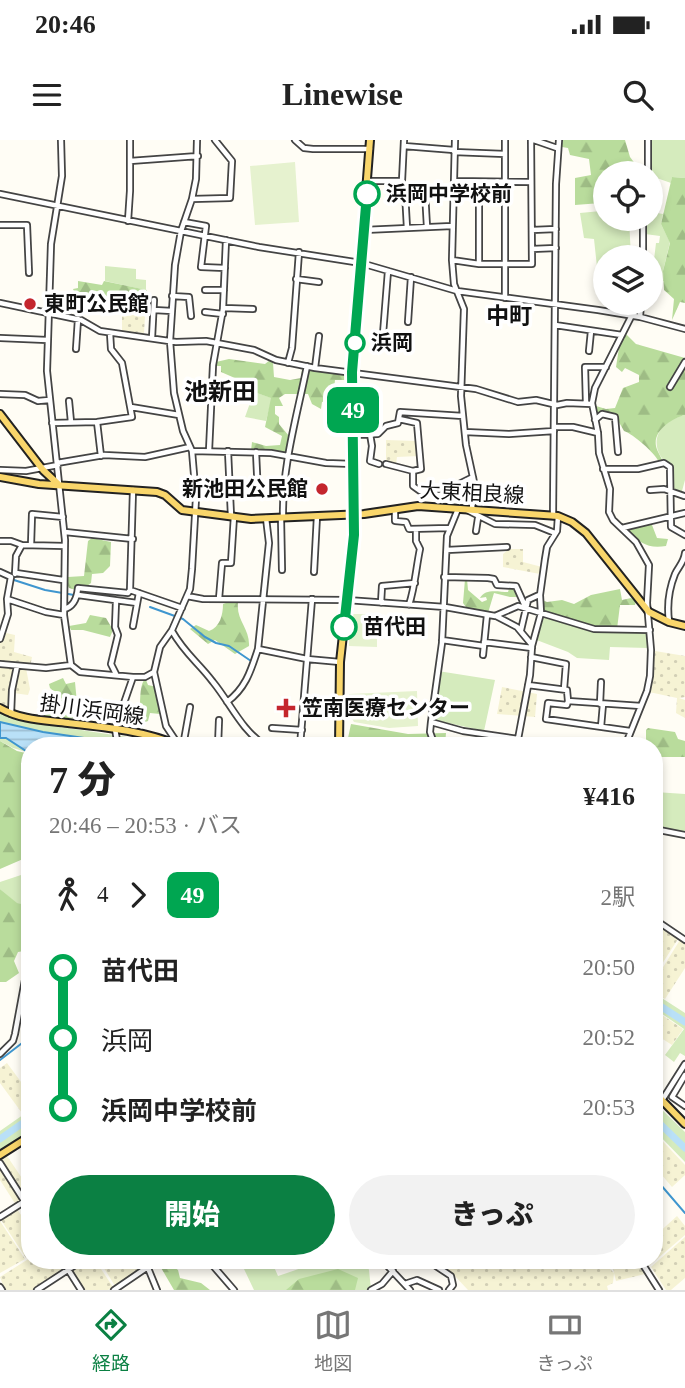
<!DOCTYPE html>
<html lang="ja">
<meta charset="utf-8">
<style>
body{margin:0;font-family:"Times New Roman","Noto Sans JP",serif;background:#f2f2f2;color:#222;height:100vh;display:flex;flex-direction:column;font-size:26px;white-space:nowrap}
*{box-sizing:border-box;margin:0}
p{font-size:23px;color:#767676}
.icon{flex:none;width:38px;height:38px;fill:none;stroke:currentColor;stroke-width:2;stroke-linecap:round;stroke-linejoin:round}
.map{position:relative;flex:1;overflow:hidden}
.drawer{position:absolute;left:21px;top:597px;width:642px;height:532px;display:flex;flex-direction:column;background:#fff;border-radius:28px;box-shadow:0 4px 10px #0003}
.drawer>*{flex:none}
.badge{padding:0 14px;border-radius:10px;font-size:24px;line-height:46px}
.fabs{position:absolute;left:593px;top:21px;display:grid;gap:14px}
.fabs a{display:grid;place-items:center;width:70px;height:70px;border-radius:50%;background:#fff;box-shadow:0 4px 10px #0003;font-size:35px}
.map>.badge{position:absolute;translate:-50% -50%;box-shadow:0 0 0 4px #fff}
.legs{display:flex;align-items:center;gap:10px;height:77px;padding:0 28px;font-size:23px}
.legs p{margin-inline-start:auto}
.summary{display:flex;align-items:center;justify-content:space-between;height:119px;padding:0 28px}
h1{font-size:38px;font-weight:800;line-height:52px}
.action{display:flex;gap:14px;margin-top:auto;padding:14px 28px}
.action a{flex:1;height:80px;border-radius:42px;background:#0b8043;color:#fff;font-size:28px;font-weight:800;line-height:80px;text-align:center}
.action a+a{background:#f2f2f2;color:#222}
ul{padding:0 28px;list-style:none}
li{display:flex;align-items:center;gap:24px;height:70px;font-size:26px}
li i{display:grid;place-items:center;width:10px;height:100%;margin:0 9px;background:currentColor}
li i::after{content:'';width:18px;height:18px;margin:-9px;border:5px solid;border-radius:50%;background:#fff}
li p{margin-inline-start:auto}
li:first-child i{background:linear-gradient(#0000 50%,currentColor 0)}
li:last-child i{background:linear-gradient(currentColor 50%,#0000 0)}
.status{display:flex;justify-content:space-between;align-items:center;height:49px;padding:0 35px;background:#fff;direction:ltr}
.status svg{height:19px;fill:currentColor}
header{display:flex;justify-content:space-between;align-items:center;height:91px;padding:0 28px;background:#fff;font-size:32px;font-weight:800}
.menu{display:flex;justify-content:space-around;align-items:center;height:98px;border-top:2px solid #e0e0e0;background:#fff;font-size:19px;color:#767676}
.menu a{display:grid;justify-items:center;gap:4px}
.menu .current{color:#0b8043}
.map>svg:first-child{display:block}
</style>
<div class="status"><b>20:46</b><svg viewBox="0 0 49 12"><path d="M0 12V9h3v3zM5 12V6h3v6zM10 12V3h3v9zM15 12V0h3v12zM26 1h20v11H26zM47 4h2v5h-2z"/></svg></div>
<header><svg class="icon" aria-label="menu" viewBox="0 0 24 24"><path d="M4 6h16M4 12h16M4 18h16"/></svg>Linewise<svg class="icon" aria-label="search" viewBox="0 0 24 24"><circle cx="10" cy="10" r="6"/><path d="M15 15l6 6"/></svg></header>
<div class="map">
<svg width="685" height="1150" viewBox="0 0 685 1150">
<defs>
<pattern id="farmland-dots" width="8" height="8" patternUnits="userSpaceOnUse" patternTransform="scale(1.75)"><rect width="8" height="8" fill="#f6f3d4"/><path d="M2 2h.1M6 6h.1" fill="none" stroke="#d2cfb5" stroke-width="1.8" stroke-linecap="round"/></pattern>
<pattern id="forest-firs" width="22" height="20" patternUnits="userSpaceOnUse" patternTransform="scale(1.75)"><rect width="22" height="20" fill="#b9dc9c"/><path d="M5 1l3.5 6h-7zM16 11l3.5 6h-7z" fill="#9ebc85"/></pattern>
<pattern id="water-rules" width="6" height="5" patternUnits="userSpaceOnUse" patternTransform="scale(1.75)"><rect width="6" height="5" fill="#b9e0f7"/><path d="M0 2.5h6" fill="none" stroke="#9ebfd3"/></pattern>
</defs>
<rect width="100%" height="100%" fill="#fffdf5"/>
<path fill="url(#farmland-dots)" d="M146 160 144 193 122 191V162Z
M386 300 417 301 419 316 397 317 396 324 386 322Z
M509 409H523V422L542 427 540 434 503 427V414Z
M2 492 15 495 14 512 32 517 30 527 26 528 30 549 28 555 13 553 11 571 0 565V498Z
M655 511 685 516V557L679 558 685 560V578L676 573 677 558 649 552Z
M502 547 537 554 535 577 497 574Z
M662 788 678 799 655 835V800Z
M680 800 685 804V828L665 859 655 852V840Z
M656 871 683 889 672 905 655 894Z
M7 923 30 954V967L22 973 0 943V928Z
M655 993 685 1025V1035L672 1047 655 1027Z
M7 1016 30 1050V1056L16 1065 0 1040V1020Z
M17 1069 30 1088V1116L26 1118 1 1080Z
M677 1076 685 1086V1095L650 1125 646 1120H654L655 1096Z
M0 1081 25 1119 0 1133Z
M685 1097V1138L671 1150H666L651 1127Z
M30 1118V1120H59L65 1130 34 1150H5L0 1137Z
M90 1120H95L113 1147 108 1150H84L72 1131Z
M99 1120H139L140 1130 115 1146Z
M429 1120H611L605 1124 614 1133 612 1121 635 1120 645 1134 616 1141 614 1133 613 1143 607 1146 608 1150H468L453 1134Z"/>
<path fill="#d5ebbd" d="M651 0H685V38L672 37 671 43 651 36Z
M599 55 605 56 606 79H629L631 117H606L605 127H597L594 99 584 98 580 73 601 71Z
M651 72 663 74 661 84 670 102 663 131 664 141H660V129L653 128 656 103H659L660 96 645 94V79H651Z
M105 126 136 129V139L146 140V150L105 141Z
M254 252 272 258 266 281 245 277Z
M685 275V340L682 351 671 350 673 329C646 310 654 282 685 275Z
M542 473 594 489H649L648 508 610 507 609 520 577 518 568 512 534 499Z
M438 531 495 540 484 591 435 580Z
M0 570 22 581 127 597 164 605 30 606V613L13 608 0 601Z
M655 652 685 654V692L655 686Z
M30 732V765L16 763 0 749V742Z
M654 853 685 873V916L680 913 674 922 665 915 684 889 655 869Z
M654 962 685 992V1022L655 991Z
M30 970V991L0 1011V991Z
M263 1120H271L278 1136C310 1126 333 1112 367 1125L369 1130 371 1150H254L244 1129Z"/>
<path fill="url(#forest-firs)" d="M562 0H625L630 17 642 33H606L605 56 600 55 601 63 575 65V38L591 35 589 19 570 15 568 8 562 7Z
M672 37 685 38V163L680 162 672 180 674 159 664 150 663 131 670 103 661 84Z
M78 141 102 145 104 141 147 150V157L103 163 87 160 83 165 79 163 73 149 78 148Z
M626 194 636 204 685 218V275C673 278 653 290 656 306 657 311 661 317 663 322H659C655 313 633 294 624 291L616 277H596V266L606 269 615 268 623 248 639 242V235L625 228 622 232 616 227 619 208Z
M229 219 265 224 270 220 273 223 274 237 290 240 301 238 302 228 350 234V251L345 250V240H335L333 259 322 262 321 269 312 264 308 254H285L279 258 283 266H275V274L279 277V284L289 296 287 314 251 311 252 302 266 306 280 305 282 296 265 287 271 258 254 252 251 245 221 232V226H217L216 222Z
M634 385H652L657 398 668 399 666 406C648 409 640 403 627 390Z
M92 398 111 402 110 426 103 433 92 434 91 443 87 446 76 447V450L69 448 67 444 68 437 84 436 88 401Z
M465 439H467L468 450 482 462 487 460 486 457 480 458C485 448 499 452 508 452L509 449H517L522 457H510L494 453 488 473 475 469 468 470 463 463Z
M620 449 622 460 631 458 636 461 635 465H620L617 489H593L542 473 540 459 547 462 562 460 574 464 591 455Z
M232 461 238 463C236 480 250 489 249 506L235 514 215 500 208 504 190 489 196 485 209 491C220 487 223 475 223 464Z
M90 475 106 478 113 490 110 497 83 490H71L69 486 86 483Z
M63 538 66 544 75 542 77 563 75 577 64 582 39 577 53 572 62 559 50 548 49 544Z
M144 540H146L148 545 157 547 161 571 160 574 150 573 148 581 137 585 134 575 139 572C141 562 139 548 144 540Z
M351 584 408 594 446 593 445 605H349L348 598Z
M648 588 675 592 678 599 685 601V617H655L654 606 635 605 646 602V590Z
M0 601 17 611 30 614V716L0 729Z
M0 749 17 763 30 765V810L18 812 14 821 19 833 6 842H0Z
M170 1124 178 1130 180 1138 201 1143 210 1150H174L160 1126Z
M338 1129 358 1138 355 1150H286L299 1139Z"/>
<path fill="#e6f2cf" d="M295 22 299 82 255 85 250 26Z
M349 474H377V507L349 506Z
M417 551 418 586 389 588 354 582 351 577 349 554Z"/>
<path fill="url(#water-rules)" stroke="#3f96cf" stroke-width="2" d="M0 582 43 592 132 605 83 606 68 603 65 605 30 606V611H26L6 598H0Z"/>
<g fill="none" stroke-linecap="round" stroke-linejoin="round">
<path stroke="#3f96cf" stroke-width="2" d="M14 440 45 450 74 455
M150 467 183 479 205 497 216 503 229 506 251 521
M0 920 30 897
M654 1037 685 1073"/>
<path stroke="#b9e0f7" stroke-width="7" d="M654 862 685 882
M654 978 685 1008
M0 999 30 978"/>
<g stroke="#444" stroke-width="8">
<path id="minor" d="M61 0 62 36 51 104 47 231 65 400 64 475 71 525 80 532 133 537H145L154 532
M295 0 304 8 313 9H370
M455 0 452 120 454 144 464 169 461 256 466 305 474 342 472 369
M534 0 557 8
M404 6 454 10
M454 12 505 14
M130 21 198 16
M648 33V0
M368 41H402L404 0
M454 41 531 42
M0 54 259 107 361 123 457 151 598 170 640 177 685 189
M192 59 230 58 232 21 215 0
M128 81 130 51V0
M184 82 206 86 201 127 225 128
M0 85H27L29 133
M407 88 405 52H425L427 87
M364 90 452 86
M532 90 556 89
M532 109 556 108
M643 117V79
M452 120 479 124H532L531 0
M479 124V42
M296 139 319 142
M205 150H224
M172 156 189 157 191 176
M505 158V0
M0 163 81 180 100 191 176 202 206 201 254 210 276 220 315 228 476 249 518 262 536 260 557 265 567 263 592 264
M224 168 253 169
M154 170 172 171
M205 172 223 174
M640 177 641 163
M408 182 411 137
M555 185 622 195
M383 194 388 131
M0 198 47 200
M152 198 154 160
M76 209 78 179
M589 211 591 191
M288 223 292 208 299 112
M315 228 319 196
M670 247 685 222
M0 254 25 255 38 261 49 260
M69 261 71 282
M586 263 585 227H606
M131 267 179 275
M399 279 417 283 421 329 413 331
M595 280 602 274 615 277 618 312
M97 282 101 316
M52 283 97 282 132 277 122 223 111 209 110 193
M554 287H573L598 293
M465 292 509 294 554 291
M370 294 372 306 370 321 379 324
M354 295 378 294 386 286 398 283 400 272 463 276
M192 311 271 313 326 323 353 324
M209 311 213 225 223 169 226 100
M228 311 231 376
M256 312 258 355
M57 323 104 315 145 317 190 307
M386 324 413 331V346L420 351 453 347 473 337
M603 329H638L664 323 670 327 671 387 685 395
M0 330 26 331 58 325
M133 350 130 450 182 468
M650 350 664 349 684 356
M395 370V381L406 382 409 389 449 388
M467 370 495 384 535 385 555 393
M553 376 556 44 559 0
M283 377C282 326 297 276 307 226
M266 378 269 403 258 509 307 519 340 522
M281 378 282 430
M622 388 685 373
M476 391 478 378
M65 392 133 399
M0 401H11L22 405 65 406
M31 405 32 374 63 377
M447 410 507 407
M0 432 11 437 7 459 46 472 64 475
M314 432 317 376
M16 433 63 440
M15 434 16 416 22 405
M444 437 488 438 494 439 497 445 516 446 525 466
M78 455 137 463
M187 456 203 459 347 460 445 467 495 476 518 466 594 489 650 490
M219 459 222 423H231L234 376
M381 463 382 446 415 443
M409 465C415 447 416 428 420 409L416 401V390
M64 469C73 467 77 458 78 448L128 453 130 450
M496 476 517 487 532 505
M669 481C667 466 669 449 675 434 679 426 684 422 685 413
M133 486 139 453
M521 490 528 460 539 455
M172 491C185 514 198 522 213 542 231 564 241 590 266 606
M0 499 8 474 7 459
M442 500 484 506
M484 502 532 508
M483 515 487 475
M531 517 566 524 564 549
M0 524 46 528 71 525
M116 534 111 524 118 495 115 487 116 461
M528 545 567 550 568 561 641 566
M568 561 567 565 548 563 546 579 630 591
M227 562C246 548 251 530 258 509
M600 564 601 542
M11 574 12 550 17 526
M431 582 463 591 518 599 524 606
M601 587 603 564
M272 588 302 590
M518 599 530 535 532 506 541 473 540 455 545 419 547 407 557 391 558 376
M178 604 166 586 154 532 160 507 172 490 190 449 192 429 196 358 192 311 183 291 174 253 170 201 175 125 181 91 192 59 196 39 197 0
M118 606 115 589 133 537
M183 606 190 567
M218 606 219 580
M300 606 312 459
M435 606 430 592 431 582 442 503 447 396 458 369
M625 606 647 551 650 536 651 510 647 463 649 425 636 402 613 380 609 372 610 349 599 313 598 293 592 263 595 248 632 175
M654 689 685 695
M654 779 685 800
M0 914 13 901 15 894 25 840 30 829
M685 935 672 957 685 966
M654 973 685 924
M0 1023 30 1070
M0 1077 30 1058
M62 1120 81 1150
M208 1120 234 1150
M382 1120 410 1150
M427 1120 451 1136 453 1145 449 1150
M640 1120 659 1150
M148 1128 157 1150
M405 1144 417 1140 439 1150
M0 1147 2 1150
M37 1150 83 1120
M114 1150 158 1120
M371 1150 382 1144 393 1131"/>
</g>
<g stroke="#222" stroke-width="10">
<path id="major" d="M0 274 43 330 58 344
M0 337 39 344 157 352 165 355 182 370 251 379 364 374 418 366 558 376 572 382 586 393 649 472 669 482 685 486
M0 568C21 580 44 580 68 583 105 587 146 591 180 606
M339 606 340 522 354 395 352 232 370 0
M654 952 685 984
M0 1015 30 996"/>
</g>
<use href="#minor" stroke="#fff" stroke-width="4.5"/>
<use href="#major" stroke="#f9d66b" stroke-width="6"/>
</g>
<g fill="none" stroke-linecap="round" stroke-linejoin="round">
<g stroke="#fff" stroke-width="16">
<path id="line-1" d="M344 487 354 395 352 232 367 54"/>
</g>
<use href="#line-1" stroke="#00a651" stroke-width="10"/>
</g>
<g fill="#fff" stroke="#00a651" stroke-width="3.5">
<circle cx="367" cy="54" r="12"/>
<circle cx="355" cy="203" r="9"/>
<circle cx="344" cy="487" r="12"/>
</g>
<g fill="#c4262e" stroke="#fff" stroke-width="2.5">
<circle cx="30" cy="164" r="7"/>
<circle cx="322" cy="349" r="7"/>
<path d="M282.5 557.5h7v7h7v7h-7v7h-7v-7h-7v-7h7z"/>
</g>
<g text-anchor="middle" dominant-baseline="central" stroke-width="7" stroke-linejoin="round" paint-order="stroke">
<g font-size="21" font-weight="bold" fill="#111" stroke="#fff" text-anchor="start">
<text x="386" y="54">浜岡中学校前</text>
<text x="371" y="203">浜岡</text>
<text x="363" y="487">苗代田</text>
</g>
<g font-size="21" font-weight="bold" fill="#111" stroke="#fff" text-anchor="start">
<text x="44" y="164">東町公民館</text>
<text x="308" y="349" text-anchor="end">新池田公民館</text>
<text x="302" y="568">笠南医療センター</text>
</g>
<g font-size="21" fill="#111" stroke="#fff">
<text transform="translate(472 353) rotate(3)">大東相良線</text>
<text transform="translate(92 570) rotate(8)">掛川浜岡線</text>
</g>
<g font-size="23" font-weight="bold" fill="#111" stroke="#fff">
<text x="509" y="176">中町</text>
</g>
<g font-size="24" font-weight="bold" fill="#111" stroke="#fff">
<text x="220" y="252">池新田</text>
</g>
</g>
</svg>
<div class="fabs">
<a><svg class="icon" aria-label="locate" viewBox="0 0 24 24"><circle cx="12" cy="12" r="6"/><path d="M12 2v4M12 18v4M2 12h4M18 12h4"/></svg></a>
<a><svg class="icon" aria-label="layers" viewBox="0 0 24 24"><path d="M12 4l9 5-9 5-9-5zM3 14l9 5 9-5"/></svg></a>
</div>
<b class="badge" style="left:353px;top:270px;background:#00a651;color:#fff">49</b>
<section class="drawer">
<div class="summary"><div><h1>7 分</h1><p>20:46 – 20:53 · バス</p></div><b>¥416</b></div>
<div class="legs"><svg class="icon" aria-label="walk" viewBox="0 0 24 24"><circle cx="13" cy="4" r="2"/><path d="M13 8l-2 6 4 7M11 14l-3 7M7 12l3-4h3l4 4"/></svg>4<svg class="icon" aria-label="forward" viewBox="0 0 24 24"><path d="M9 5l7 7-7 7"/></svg><b class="badge" style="background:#00a651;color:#fff">49</b><p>2駅</p></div>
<ul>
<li><i style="color:#00a651"></i><b>苗代田</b><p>20:50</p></li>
<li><i style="color:#00a651"></i><span>浜岡</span><p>20:52</p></li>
<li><i style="color:#00a651"></i><b>浜岡中学校前</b><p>20:53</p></li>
</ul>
<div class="action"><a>開始</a><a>きっぷ</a></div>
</section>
</div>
<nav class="menu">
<a class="current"><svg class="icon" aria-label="directions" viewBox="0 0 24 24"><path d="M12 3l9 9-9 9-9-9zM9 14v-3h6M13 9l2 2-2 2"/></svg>経路</a>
<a><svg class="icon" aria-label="map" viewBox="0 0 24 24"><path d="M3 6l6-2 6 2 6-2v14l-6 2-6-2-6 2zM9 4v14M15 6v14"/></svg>地図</a>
<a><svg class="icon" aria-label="tickets" viewBox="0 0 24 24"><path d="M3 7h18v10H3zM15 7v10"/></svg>きっぷ</a>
</nav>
